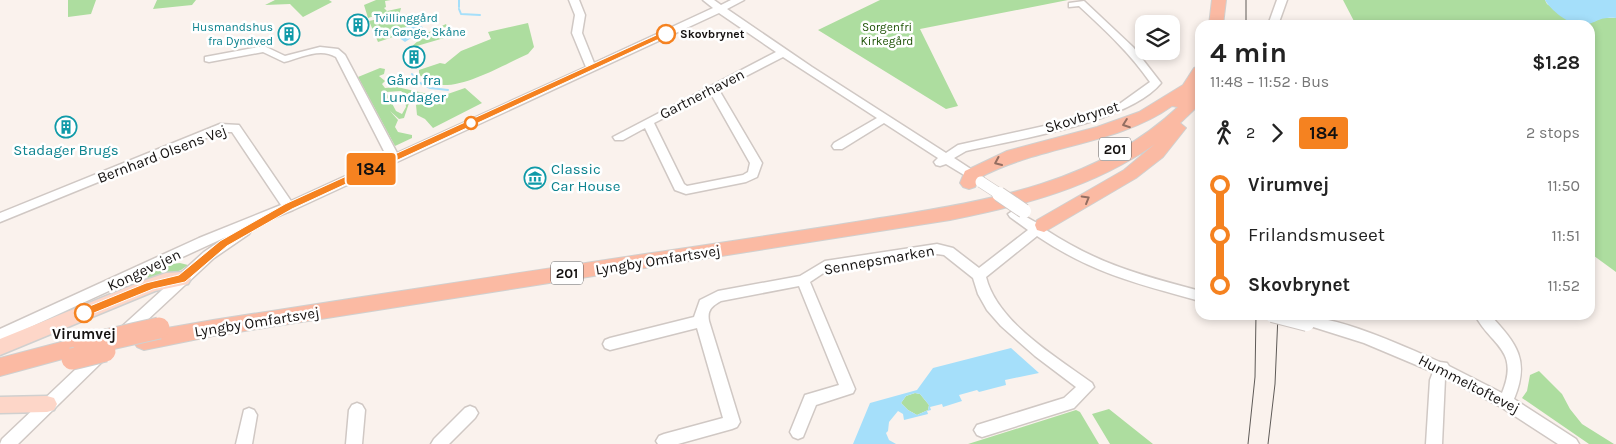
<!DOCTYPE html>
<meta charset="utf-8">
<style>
body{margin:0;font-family:Karla,sans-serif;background:#f2f2f2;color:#222;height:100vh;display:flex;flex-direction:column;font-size:19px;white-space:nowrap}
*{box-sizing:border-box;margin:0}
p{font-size:16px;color:#767676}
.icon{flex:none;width:28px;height:28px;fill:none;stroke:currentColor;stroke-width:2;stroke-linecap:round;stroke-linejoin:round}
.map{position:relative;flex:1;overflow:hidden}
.details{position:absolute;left:1195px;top:20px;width:400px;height:300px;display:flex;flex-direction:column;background:#fff;border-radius:15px;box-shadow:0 2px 8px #0003}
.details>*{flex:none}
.badge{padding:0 10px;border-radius:4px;font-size:18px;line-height:32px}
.controls{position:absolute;left:1135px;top:15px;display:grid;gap:10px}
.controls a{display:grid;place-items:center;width:45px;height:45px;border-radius:10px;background:#fff;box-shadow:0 2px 8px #0003;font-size:25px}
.map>.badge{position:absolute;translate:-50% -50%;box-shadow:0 0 0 2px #fff}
.legs{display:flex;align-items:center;gap:8px;height:55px;padding:0 15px;font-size:16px}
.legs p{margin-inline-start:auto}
.overview{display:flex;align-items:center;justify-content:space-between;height:85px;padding:0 15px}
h1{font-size:28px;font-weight:700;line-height:38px}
ul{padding:0 15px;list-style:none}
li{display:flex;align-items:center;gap:18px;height:50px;font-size:19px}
li i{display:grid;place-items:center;width:8px;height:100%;margin:0 6px;background:currentColor}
li i::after{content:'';width:12px;height:12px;margin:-6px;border:4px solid;border-radius:50%;background:#fff}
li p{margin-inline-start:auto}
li:first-child i{background:linear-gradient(#0000 50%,currentColor 0)}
li:last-child i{background:linear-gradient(currentColor 50%,#0000 0)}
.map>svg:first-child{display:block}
</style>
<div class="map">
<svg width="1616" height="444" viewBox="0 0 1616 444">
<rect width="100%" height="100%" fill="#faf2ed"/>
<path fill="#addd9f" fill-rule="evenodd" d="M68 0H96L91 14 68 17Z
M157 0H196L192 5 153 9Z
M275 0H329L332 2 303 17 290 4 265 5Z
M376 0H391L385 1 386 7 384 8 387 11 401 8 398 20 402 15 413 14 415 16 408 18 410 21 429 18 422 24H415L398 30 396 36 378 42 369 21 378 19 377 15 368 18 364 5Z
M880 0H1068L920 29 958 106 946 109 818 30Z
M1343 0H1545L1547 4 1578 25H1356Z
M1602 18H1616V272L1590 253V25H1585Z
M528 23 534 47 528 54C501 65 441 104 419 74V70L440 63 445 64 461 51 491 39 488 32Z
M446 24 451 36 410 48 427 33Z
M380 68 385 69 384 74 379 76 385 81 382 84 385 88 397 87 428 94 427 98 410 100 404 118 399 119 390 111 398 120 395 127 398 132 412 135V138L395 146 358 77ZM401 91 408 97 405 99 406 107 402 114 396 111 386 92Z
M465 88 482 103 433 128 425 119 417 115 416 105Z
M180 263 188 265 181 270 149 283 147 275 172 264Z
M1539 371 1562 394 1570 409 1582 424 1614 444H1589L1522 398 1527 391 1530 375Z
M915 393 920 394 929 405 928 410 917 415 908 410 901 403 906 396Z
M1109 409 1153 444H1110L1092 414Z
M1076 410 1080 412 1099 444H968Z"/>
<path fill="#a5dffa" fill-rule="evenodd" d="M1545 0H1616V18C1598 17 1599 22 1585 25 1573 28 1550 10 1545 0Z
M415 24 423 27 419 33 405 42 398 37 399 30Z
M1011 348 1039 373 1005 380 1006 385 979 392 977 390 959 395 962 401 943 407 942 404 930 407 931 410 927 411 928 414 904 420 903 414 898 411 889 422 888 431 886 433 889 440 896 444H853L870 403 917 390 933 368ZM915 393 920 394 929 405 928 410 917 415 908 410 901 403 906 396Z"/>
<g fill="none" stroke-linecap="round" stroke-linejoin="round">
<path stroke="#a5dffa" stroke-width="2" d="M459 0V7
M459 9 461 14 480 15
M412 74 415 78
M418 82 430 88 448 90"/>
<g stroke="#d0c8c4" stroke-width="3">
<path id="minor" d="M569 0H579L585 15 582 33 594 63 713 8 703 0H714L721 5 731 0H744L727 9 812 67 946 153 958 145 1071 120 1118 105 1150 82C1130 53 1105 30 1079 6L1069 7V3L1084 1 1133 47 1161 83C1128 123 1017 139 966 151L954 158 983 177 985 180 979 184 946 164 940 166 936 165 934 162 938 158 884 123 842 149H834L832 146 834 143 877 118 783 57 719 90 762 163 757 177 746 182 686 194 675 190 645 128 623 140H615L613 137 776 52 719 13 293 210 249 228 251 231 249 234 214 258 128 338 123 340 118 338 116 334 118 330 204 252 226 237 0 341V329L199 238 281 205 232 132H221L0 222V213L220 124 239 125 291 201 387 157 336 57C320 47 300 58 284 62L263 52 209 62 205 61V57L264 46 285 56 320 47 338 49 345 55 397 153 586 67 572 33 575 15ZM711 94 750 163 748 172 743 175 687 186 684 184 654 123Z
M1277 0H1287L1278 25H1268Z
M1014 210 1037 223 1042 221 1046 223 1048 226 1046 230C1098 264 1140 275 1200 291V301C1138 284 1092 273 1037 236L986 277C997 322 1056 357 1092 383L1094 387 1074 408 982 437 977 435 974 430 977 425 1064 398 1076 387 1035 356 1001 326 987 310 978 294 973 278 944 255 937 254 828 270 810 282 855 389 853 393 816 405 803 437 798 439 793 437 790 432 805 395 839 385 799 286 721 301C712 306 707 310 709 321L740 422 737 427 732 429 678 444H658L656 441 659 436 664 434 723 418 697 328 610 350 605 348 603 344 605 340 610 338 694 317 700 300 718 291 800 276 825 261 937 244 953 248 979 268 1028 230 1010 217 1008 214Z
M1290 315C1337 315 1396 343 1440 362L1447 363 1449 366 1502 393C1520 349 1491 346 1475 315H1490C1517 344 1530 360 1514 399L1576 439 1579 444H1558L1501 407 1445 378 1442 444H1426L1430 380 1433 372 1364 343 1291 320Z
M101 348 106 350 108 354 106 358 18 444H0L2 439 96 350Z
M357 403 362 405 365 410 362 444H346L349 410 352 405Z
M470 406 475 408 478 413 475 418 449 444H431L434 439 465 408Z
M249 408 254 410 257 415 252 444H236L244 410Z"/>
</g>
<g stroke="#d0d0cf" stroke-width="3">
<path id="major" d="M182 272 188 274 191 279 188 284 155 291 0 355V339L143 281 166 273Z
M47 396 54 398 57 404 54 410 47 412 0 413V397Z"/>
</g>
<g stroke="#d0d0cf" stroke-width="2">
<path id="highway" d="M1212 0H1226L1223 25H1209Z
M1200 66V85L1196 90 1200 89V104L1180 123 1186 128 1163 157 1136 178 1044 232 1037 230 1035 225 1037 220 1124 170 1155 144C1094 187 1022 206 950 220L213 336 144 350 137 347 133 341 137 335 144 332 213 320C357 298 501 275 645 254 719 243 794 232 868 220 978 202 1093 187 1178 107L1172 106C1118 145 1040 145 979 178L975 187 969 189 963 187 960 183 965 171 1007 151 1097 127 1139 112 1183 85 1194 68Z
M84 336 92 339 95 345 92 351 0 376V358Z"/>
</g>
<use href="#minor" fill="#fff" fill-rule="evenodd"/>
<use href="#major" fill="#fdd6c8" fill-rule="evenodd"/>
<use href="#highway" fill="#fbbaa3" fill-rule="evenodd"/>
<path stroke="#5e5a57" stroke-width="1" d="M1246 0V25
M1248 444 1255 377 1256 315
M1268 444 1275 384 1278 315"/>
<g stroke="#d0c8c4" stroke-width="12" stroke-linecap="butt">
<path id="minor-bridge-far1" d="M981 182 1001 195"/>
</g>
<g stroke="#d0c8c4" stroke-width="16" stroke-linecap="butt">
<path id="minor-bridge" d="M999 194 1024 211
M1272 315 1307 324"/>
</g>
<g stroke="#d0d0cf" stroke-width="23" stroke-linecap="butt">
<path id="highway-bridge" d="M84 345 159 328
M72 359 105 351"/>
</g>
<use href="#minor-bridge-far1" stroke="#fff" stroke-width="11"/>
<use href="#minor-bridge" stroke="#fff" stroke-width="14"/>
<use href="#highway-bridge" stroke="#fbbaa3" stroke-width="21"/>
</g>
<defs><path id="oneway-chevron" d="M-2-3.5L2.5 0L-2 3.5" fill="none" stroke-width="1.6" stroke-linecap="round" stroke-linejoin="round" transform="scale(1.25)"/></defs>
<g stroke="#946e61">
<use href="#oneway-chevron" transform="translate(1126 124) rotate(160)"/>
<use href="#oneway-chevron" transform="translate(998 162) rotate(156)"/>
<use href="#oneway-chevron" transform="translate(1086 199) rotate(-30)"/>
</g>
<path fill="#f58220" stroke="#fff" d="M663 32 670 34 292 209 227 246 185 282 153 289 84 317 78 313 80 310 146 283 179 275 220 241 285 204Z"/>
<defs>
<g id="building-ring" transform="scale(1.125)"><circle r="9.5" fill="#fff" stroke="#0f9aa8" stroke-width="1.5"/><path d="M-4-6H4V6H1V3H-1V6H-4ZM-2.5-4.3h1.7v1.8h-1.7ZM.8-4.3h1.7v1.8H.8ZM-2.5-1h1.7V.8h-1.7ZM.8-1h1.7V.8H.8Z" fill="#0f9aa8"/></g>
<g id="museum-ring" transform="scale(1.125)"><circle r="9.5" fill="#fff" stroke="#0f9aa8" stroke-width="1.5"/><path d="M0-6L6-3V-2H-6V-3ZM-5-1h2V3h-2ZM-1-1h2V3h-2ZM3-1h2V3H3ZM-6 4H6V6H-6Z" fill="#0f9aa8"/></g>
</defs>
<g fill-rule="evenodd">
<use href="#building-ring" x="358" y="25"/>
<use href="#building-ring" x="289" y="34"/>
<use href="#building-ring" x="414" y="57"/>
<use href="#building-ring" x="66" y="127"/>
<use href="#museum-ring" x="535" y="178"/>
</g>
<g fill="#fff" stroke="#f58220" stroke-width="2.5">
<circle cx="666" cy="34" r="9"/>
<circle cx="471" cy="123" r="6"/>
<circle cx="84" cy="313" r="9"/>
</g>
<g text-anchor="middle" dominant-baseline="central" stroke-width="5" stroke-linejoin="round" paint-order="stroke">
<g font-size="12" fill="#0d838f" stroke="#fff" text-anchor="start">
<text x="374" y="18">Tvillinggård<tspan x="374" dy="14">fra Gønge, Skåne</tspan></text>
<text x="273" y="27" text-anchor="end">Husmandshus<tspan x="273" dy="14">fra Dyndved</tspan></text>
</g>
<g font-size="12" fill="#205408" stroke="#fff">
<text x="887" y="27">Sorgenfri<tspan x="887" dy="14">Kirkegård</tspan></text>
</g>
<g font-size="12" font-weight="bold" fill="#151211" stroke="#fff" text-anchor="start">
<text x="680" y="34">Skovbrynet</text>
</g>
<g fill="#fff" stroke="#5b5958" stroke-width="1">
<rect x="1099" y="137.5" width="32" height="23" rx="4"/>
<rect x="551" y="261.5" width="32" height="23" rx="4"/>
</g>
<g font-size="14" font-weight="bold" fill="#151211">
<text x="1115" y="149">201</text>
<text x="567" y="273">201</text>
</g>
<g font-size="15" fill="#0d838f" stroke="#fff">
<text x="414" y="80">Gård fra<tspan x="414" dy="17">Lundager</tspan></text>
<text x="66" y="150">Stadager Brugs</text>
<text x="551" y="169" text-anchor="start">Classic<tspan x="551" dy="17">Car House</tspan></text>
</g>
<g font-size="15" fill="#151211" stroke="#fff">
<text transform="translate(702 94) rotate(-27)">Gartnerhaven</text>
<text transform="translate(1082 117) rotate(-17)">Skovbrynet</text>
<text transform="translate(162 154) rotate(-21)">Bernhard Olsens Vej</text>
<text transform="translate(658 260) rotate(-9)">Lyngby Omfartsvej</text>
<text transform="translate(879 260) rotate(-10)">Sennepsmarken</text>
<text transform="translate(144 270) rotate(-25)">Kongevejen</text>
<text transform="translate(257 322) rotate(-9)">Lyngby Omfartsvej</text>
<text transform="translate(1469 384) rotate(27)">Hummeltoftevej</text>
</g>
<g font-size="15" font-weight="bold" fill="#151211" stroke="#fff">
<text x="84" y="334">Virumvej</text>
</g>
</g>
</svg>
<div class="controls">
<a><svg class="icon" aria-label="layers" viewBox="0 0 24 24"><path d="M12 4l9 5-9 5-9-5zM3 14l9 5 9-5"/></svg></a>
</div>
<b class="badge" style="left:371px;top:169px;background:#f58220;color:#111">184</b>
<section class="details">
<div class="overview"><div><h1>4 min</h1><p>11:48 – 11:52 · Bus</p></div><b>$1.28</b></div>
<div class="legs"><svg class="icon" aria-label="walk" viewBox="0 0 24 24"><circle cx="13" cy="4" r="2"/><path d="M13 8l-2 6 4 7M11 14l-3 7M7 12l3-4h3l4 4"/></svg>2<svg class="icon" aria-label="forward" viewBox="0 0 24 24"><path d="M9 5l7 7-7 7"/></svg><b class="badge" style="background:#f58220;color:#111">184</b><p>2 stops</p></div>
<ul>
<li><i style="color:#f58220"></i><b>Virumvej</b><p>11:50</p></li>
<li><i style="color:#f58220"></i><span>Frilandsmuseet</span><p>11:51</p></li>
<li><i style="color:#f58220"></i><b>Skovbrynet</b><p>11:52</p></li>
</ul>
</section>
</div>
